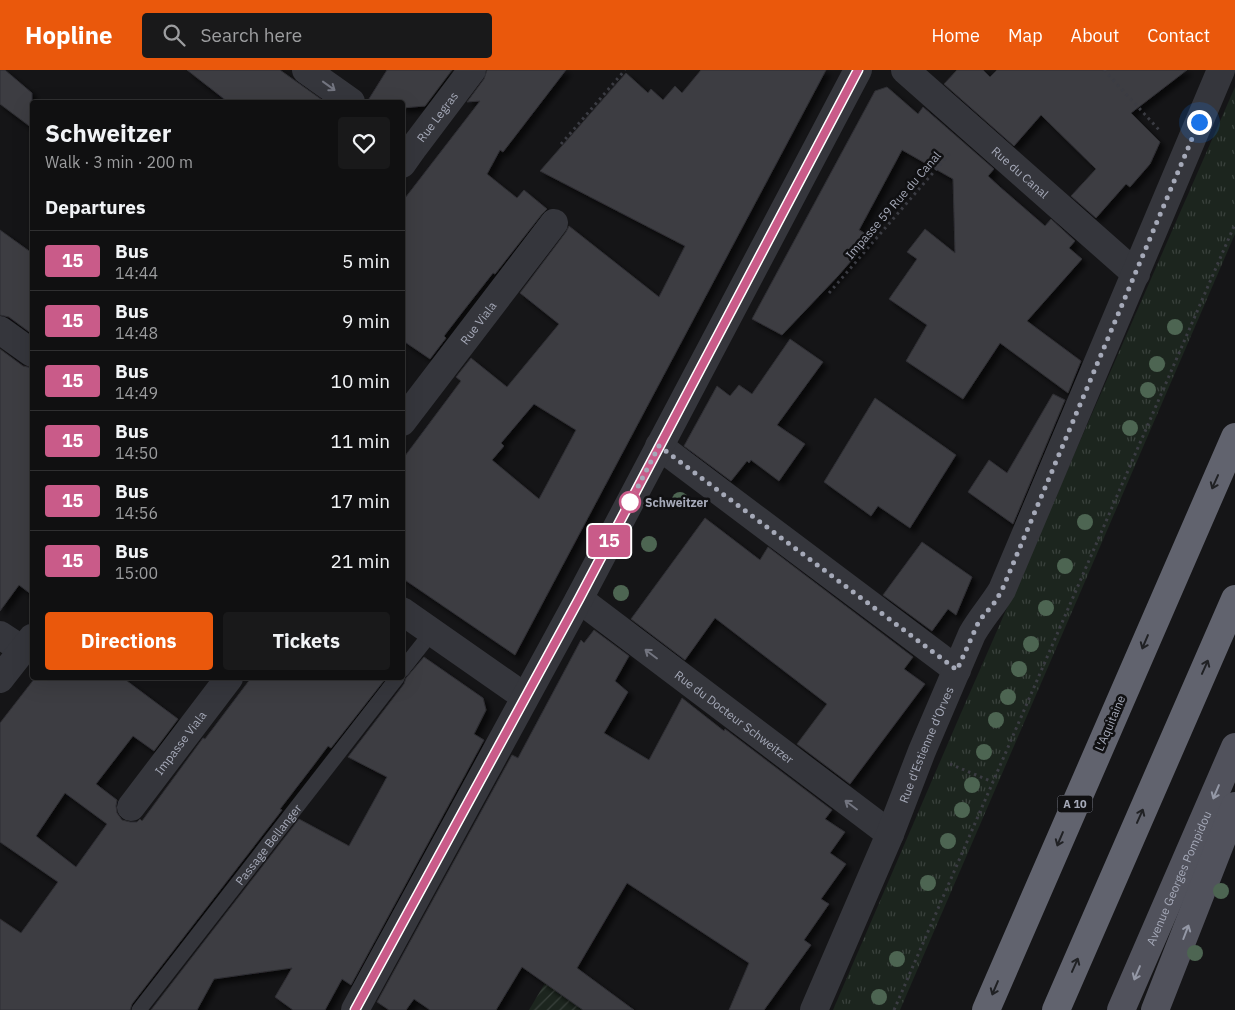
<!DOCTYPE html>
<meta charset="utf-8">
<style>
body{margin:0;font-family:"IBM Plex Sans",sans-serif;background:#19191a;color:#f1f3f6;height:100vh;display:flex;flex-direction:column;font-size:19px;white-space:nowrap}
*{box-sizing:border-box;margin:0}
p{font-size:16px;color:#9c9d9f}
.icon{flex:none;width:28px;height:28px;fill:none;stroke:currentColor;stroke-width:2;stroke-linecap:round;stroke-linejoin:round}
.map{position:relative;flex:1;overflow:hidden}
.details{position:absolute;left:30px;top:30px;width:375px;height:580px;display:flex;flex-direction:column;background:#101011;border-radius:5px;box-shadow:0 5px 20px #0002,0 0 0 1px #303031}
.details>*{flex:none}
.badge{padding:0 10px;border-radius:4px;font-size:18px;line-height:32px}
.you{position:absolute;width:25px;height:25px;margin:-12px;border:4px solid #fff;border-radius:50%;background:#1a73e8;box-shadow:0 0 0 8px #1a73e833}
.map>.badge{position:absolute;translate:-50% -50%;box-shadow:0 0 0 2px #fff}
h2{padding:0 15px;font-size:19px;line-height:45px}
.round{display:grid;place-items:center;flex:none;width:52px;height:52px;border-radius:5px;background:#19191a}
.head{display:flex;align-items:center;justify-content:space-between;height:85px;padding:0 15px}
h1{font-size:24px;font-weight:700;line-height:38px}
.button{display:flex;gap:10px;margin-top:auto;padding:10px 15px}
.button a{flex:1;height:58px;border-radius:5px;background:#ea580c;color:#fff;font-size:20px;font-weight:700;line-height:58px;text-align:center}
.button a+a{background:#19191a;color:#f1f3f6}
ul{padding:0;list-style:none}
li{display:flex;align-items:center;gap:15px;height:60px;padding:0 15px;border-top:1px solid #303031}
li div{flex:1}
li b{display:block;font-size:19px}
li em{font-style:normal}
li .badge{min-width:55px;font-weight:700;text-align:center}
header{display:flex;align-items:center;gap:30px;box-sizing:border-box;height:70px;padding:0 25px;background:#ea580c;color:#fff}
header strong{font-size:24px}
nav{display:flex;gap:28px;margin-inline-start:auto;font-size:18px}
.search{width:350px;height:45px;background:#19191a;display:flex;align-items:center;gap:12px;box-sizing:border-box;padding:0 18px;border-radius:5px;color:#9c9d9f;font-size:19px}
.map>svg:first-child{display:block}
</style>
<header>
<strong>Hopline</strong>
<div class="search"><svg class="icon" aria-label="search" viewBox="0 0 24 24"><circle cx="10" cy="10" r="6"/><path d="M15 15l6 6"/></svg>Search here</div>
<nav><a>Home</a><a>Map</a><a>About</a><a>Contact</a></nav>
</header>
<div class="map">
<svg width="1235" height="940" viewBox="0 0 1235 940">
<defs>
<pattern id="grass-tufts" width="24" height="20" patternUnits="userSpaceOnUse" patternTransform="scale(1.25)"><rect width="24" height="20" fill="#1c251e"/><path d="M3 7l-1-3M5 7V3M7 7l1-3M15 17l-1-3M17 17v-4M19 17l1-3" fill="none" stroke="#3a423d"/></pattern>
<pattern id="garden-furrows" width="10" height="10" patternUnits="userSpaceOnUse" patternTransform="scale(1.25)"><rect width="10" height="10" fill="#1c251e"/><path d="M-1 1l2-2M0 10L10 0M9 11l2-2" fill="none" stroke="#3a423d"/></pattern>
<filter id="shadow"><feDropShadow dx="4.5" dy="4.5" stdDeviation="2.5" flood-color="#0009"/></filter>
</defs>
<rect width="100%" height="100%" fill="#151517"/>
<path fill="url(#grass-tufts)" d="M1235 17V164L900 940H833L961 643Z"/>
<path fill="url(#garden-furrows)" d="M545 913 583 940H529Z"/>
<path fill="#3c3d42" stroke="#2f2e33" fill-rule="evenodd" filter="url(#shadow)" d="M0 0H5L32 23V58L0 34Z
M187 0H280L325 32H228Z
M387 0H452L425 36 402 38V32H367Z
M487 0H566L503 82 500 80 487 104 517 128 524 120 547 139 542 144 495 204 493 203 464 240 444 266 446 268 430 289 402 270V132L480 31 467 32 484 9Z
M701 0H826L515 585 402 508V390L461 311 456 307 471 288 507 317 559 254 520 223 566 162 569 156 659 227 685 176 540 101 626 3 648 23 651 19 663 30 675 16 682 23ZM534 334 576 360 539 429 492 390 504 376 501 373Z
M957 0H983L990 7 997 0H1187L1131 43 1160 72 1150 94 1130 117 1126 114 1096 148 1071 126 1096 99 1041 45 1014 76 944 14Z
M887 17 918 44 923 37 994 99 988 106 1000 117 1045 156 1051 149 1075 171 1069 178 1082 189 1027 251 1081 291 1068 323 1000 273 963 329 906 291 927 255 889 229 917 189 907 182 925 159 955 183 953 109 902 80 859 160 872 167 838 206 782 265 752 249 875 21Z
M0 160 32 183V264L9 247 0 245Z
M790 269 823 292 777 355 805 374 779 411 751 390 749 393 747 391 731 411 684 376 717 316 730 326 739 315 752 324Z
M0 279 23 296 32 298V525L19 515 0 541Z
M1053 324 1065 330 1013 454 968 422 989 390 1007 403Z
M875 328 956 385 910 458 878 436 871 446 824 412Z
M705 448 760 490 768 477 913 587 904 599 925 614 850 714 797 674 827 634 715 548 685 590 631 549Z
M922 472 972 507 956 545 948 539 932 561 883 525Z
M594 560 629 586 615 611 628 622 604 663 649 690 682 628 724 661 725 659 832 740 825 749 845 762 830 783 846 794 821 829 829 834 804 870 811 875 764 940H729L749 893 627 813 577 898 634 940H583L522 897 496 940H430L414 929 406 940H389L377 932 512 685 518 688 581 570 584 573Z
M424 587 483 628 486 640 474 664 484 670 351 915 342 909 325 940H293L275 927 292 898 214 909 197 940H151L299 749 349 776 387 707 348 687 404 614 406 608Z
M35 608H123L178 649 154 681 133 666 96 714 117 730 116 736 117 743 122 750 130 752H137L140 749 142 751 203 668 205 669 251 608H386L331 678 328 676 313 696 280 739 282 740 132 934 130 940H0V849L21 863 58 812 0 772V653ZM65 723 107 754 76 797 36 766Z"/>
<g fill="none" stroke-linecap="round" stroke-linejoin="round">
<path stroke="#3b3c43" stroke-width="3" stroke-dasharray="2.5 4" stroke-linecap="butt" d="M1104 0 1161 62
M561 74 625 0
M829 223 951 82
M950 694 993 712
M894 940 1235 154"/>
<g stroke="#35363c" stroke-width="15">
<path d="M402 600 432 562"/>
<path id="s1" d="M139 940 397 608"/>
</g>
<g stroke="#35363c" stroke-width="28">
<path d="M306 0 351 32"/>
<path id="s2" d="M905 0 1136 204"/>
<path id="s3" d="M402 94 414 77 472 0"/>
<path d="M0 260 32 283"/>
<path id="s4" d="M402 352 554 153"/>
<path d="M659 376 957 600"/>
<path id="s5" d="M579 529 890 764"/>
<path d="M402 541 525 627"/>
<path d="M0 565 23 580"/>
<path d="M0 609 32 568"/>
<path id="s6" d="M131 737 229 608"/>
<path id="s7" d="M814 940 890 764 922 681 972 564C981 548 993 535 1002 520L1221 0"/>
</g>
<path stroke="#35363c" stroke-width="28" d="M355 940 579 529 858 0"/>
<g stroke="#51525c" stroke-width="28">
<path id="s8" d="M1121 940 1235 677"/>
<path d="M1155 940 1235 736"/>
</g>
<path stroke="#61636e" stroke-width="28" d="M986 940 1235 367
M1056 940 1235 529"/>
</g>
<g fill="#4d6552">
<circle cx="1175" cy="257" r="8"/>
<circle cx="1157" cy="294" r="8"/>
<circle cx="1148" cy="320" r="8"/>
<circle cx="1130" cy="358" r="8"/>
<circle cx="680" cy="430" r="8"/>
<circle cx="1085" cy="452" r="8"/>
<circle cx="649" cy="474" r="8"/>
<circle cx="1065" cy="496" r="8"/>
<circle cx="621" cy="523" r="8"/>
<circle cx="1046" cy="538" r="8"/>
<circle cx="1031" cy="574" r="8"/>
<circle cx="1019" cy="599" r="8"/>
<circle cx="1008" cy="627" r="8"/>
<circle cx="996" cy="650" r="8"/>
<circle cx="984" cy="682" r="8"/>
<circle cx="972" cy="715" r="8"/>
<circle cx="962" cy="740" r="8"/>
<circle cx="948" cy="771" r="8"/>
<circle cx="928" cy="813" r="8"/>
<circle cx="1221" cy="821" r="8"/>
<circle cx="1195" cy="883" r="8"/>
<circle cx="897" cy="889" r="8"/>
<circle cx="879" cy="927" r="8"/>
</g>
<defs><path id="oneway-shaft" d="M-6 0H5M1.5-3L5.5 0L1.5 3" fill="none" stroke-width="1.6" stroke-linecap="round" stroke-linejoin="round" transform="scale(1.25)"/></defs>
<g stroke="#737580">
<use href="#oneway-shaft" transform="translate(329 16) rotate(36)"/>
<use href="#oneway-shaft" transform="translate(651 584) rotate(-143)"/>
<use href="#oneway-shaft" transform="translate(851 735) rotate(-143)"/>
</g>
<g stroke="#202124">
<use href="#oneway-shaft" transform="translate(1215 412) rotate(114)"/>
<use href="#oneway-shaft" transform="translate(1145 572) rotate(113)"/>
<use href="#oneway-shaft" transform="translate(1205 597) rotate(-66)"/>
<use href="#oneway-shaft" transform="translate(1140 746) rotate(-66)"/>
<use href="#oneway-shaft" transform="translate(1060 769) rotate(113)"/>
<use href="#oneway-shaft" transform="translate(1075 895) rotate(-66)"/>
<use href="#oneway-shaft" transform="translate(995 918) rotate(113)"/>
</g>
<g stroke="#9498a6">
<use href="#oneway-shaft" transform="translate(1216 722) rotate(113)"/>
<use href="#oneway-shaft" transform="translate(1186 862) rotate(-69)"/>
<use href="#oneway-shaft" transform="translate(1137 903) rotate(113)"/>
</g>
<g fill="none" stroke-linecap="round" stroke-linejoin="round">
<g stroke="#fff" stroke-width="11">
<path id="line" d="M355 940 579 529 858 0"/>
</g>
<use href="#line" stroke="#c95b89" stroke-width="8"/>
<path stroke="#a5a9b8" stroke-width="5" stroke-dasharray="0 9" d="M630 432 659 376 957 600 979 551 995 532 1002 520 1199 52"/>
</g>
<circle fill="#fff" stroke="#c95b89" stroke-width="2.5" cx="630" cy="432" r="10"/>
<g text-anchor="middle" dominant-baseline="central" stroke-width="5" stroke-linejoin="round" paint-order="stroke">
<rect fill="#101012" stroke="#787b86" stroke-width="1" x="1057.5" y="725.5" width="35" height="17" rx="4"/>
<g font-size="11" font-weight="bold" fill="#a5a9b8">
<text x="1075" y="734">A 10</text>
</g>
<g font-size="12" fill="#a5a9b8" stroke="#101012">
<text stroke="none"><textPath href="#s3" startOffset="59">Rue Legras</textPath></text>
<text stroke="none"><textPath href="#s2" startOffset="154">Rue du Canal</textPath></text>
<text transform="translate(893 135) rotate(-49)">Impasse 59 Rue du Canal</text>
<text stroke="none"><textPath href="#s4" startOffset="125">Rue Viala</textPath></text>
<text stroke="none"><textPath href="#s5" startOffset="195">Rue du Docteur Schweitzer</textPath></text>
<text transform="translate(1110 653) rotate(-67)">L'Aquitaine</text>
<text stroke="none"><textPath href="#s6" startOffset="81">Impasse Viala</textPath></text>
<text stroke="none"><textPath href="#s7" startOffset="288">Rue d'Estienne d'Orves</textPath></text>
<text stroke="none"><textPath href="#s1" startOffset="210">Passage Bellanger</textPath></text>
<text stroke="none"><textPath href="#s8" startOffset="144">Avenue Georges Pompidou</textPath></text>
</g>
<g font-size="12" font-weight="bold" fill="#a5a9b8" stroke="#101012" text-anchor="start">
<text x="645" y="432">Schweitzer</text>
</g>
</g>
</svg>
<div class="you" style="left:1199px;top:52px"></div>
<b class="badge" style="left:609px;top:471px;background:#c95b89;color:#fff">15</b>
<section class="details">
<div class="head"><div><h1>Schweitzer</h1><p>Walk · 3 min · 200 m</p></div><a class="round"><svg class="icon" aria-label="heart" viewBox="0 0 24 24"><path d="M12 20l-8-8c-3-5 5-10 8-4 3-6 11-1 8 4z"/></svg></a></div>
<h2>Departures</h2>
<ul>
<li><span class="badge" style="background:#c95b89;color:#fff">15</span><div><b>Bus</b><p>14:44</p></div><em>5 min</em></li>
<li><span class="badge" style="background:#c95b89;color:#fff">15</span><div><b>Bus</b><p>14:48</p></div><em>9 min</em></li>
<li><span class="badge" style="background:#c95b89;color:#fff">15</span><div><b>Bus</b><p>14:49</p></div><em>10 min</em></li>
<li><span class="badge" style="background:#c95b89;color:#fff">15</span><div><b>Bus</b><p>14:50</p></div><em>11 min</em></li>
<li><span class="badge" style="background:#c95b89;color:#fff">15</span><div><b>Bus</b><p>14:56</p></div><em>17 min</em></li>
<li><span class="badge" style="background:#c95b89;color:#fff">15</span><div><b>Bus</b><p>15:00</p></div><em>21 min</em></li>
</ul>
<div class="button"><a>Directions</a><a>Tickets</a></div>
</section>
</div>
